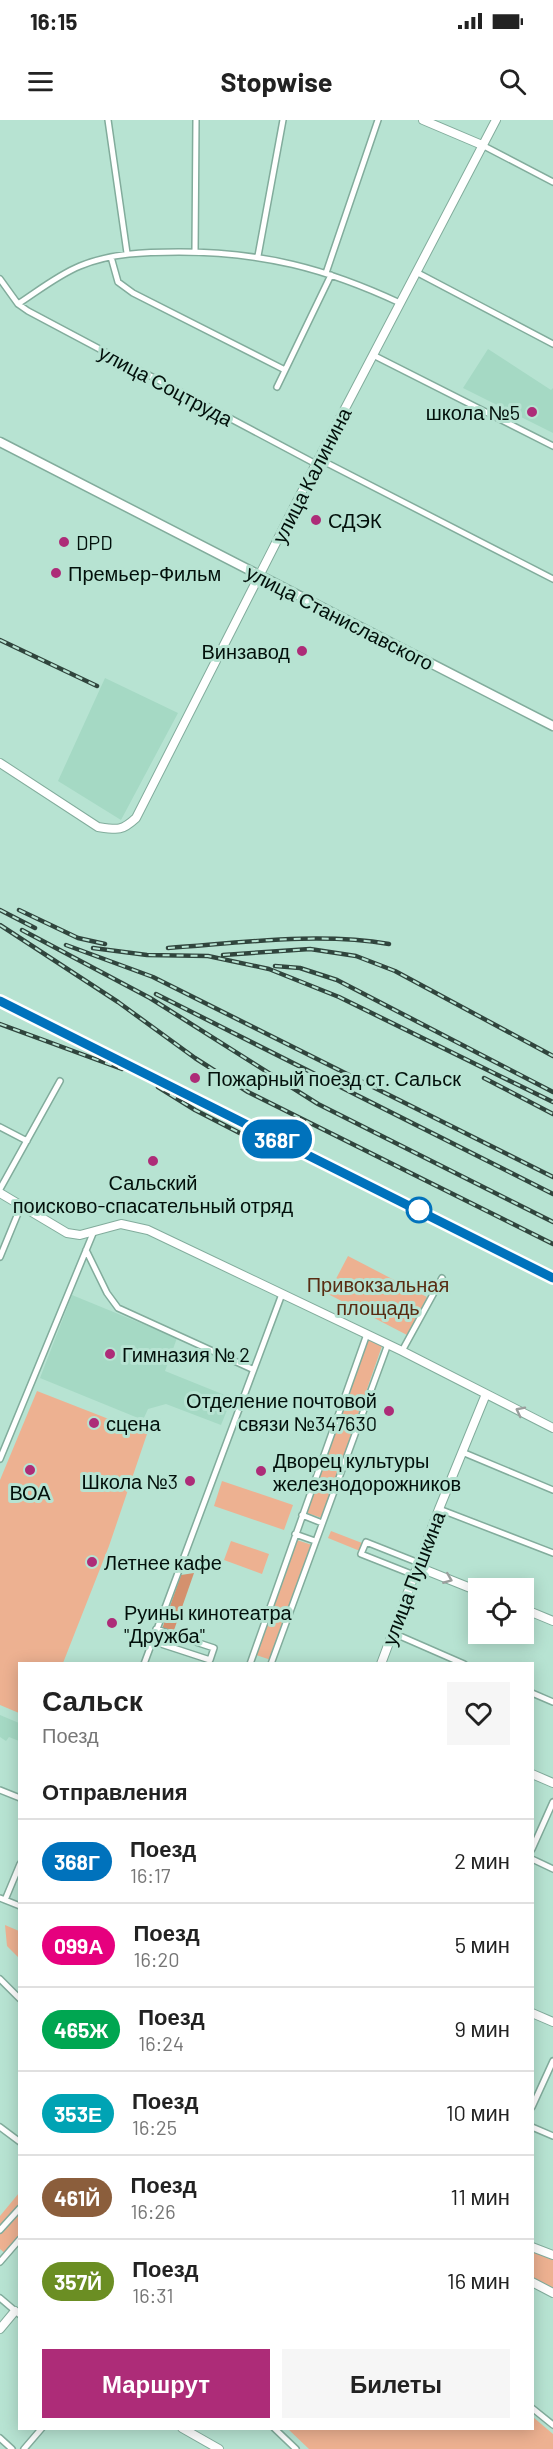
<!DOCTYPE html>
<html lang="ru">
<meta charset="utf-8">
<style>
body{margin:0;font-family:Barlow,sans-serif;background:#f6f6f6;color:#222;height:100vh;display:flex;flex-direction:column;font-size:22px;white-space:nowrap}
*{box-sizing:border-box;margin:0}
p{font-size:20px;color:#767676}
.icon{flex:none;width:33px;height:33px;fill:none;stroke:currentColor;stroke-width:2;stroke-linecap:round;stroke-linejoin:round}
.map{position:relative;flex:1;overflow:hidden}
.panel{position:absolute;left:18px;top:1542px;width:516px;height:768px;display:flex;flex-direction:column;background:#fff;border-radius:0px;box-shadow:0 3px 15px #0003}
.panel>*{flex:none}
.badge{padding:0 12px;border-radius:20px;font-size:21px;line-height:39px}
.tools{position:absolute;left:468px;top:1458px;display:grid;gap:12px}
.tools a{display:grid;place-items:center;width:66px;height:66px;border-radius:0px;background:#fff;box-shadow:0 3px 15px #0003;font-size:30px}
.map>.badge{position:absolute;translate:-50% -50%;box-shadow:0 0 0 3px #fff}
h2{padding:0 24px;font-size:22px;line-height:54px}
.round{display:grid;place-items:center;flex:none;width:63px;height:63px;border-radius:0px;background:#f6f6f6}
.summary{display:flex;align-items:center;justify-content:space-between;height:102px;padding:0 24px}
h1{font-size:28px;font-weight:700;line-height:45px}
.action{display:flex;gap:12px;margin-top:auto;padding:12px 24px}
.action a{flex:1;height:69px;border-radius:0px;background:#ad2c78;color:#fff;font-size:24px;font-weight:700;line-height:69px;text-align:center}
.action a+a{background:#f6f6f6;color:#222}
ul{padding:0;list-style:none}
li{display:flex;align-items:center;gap:18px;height:84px;padding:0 24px;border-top:2px solid #e0e0e0}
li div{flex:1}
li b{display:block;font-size:22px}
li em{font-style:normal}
li .badge{min-width:66px;font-weight:700;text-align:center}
.status{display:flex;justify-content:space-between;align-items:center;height:42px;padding:0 30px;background:#fff;direction:ltr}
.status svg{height:16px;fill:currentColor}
header{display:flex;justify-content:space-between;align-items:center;height:78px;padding:0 24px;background:#fff;font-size:27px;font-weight:700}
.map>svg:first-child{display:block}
</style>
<div class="status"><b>16:15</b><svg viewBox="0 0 49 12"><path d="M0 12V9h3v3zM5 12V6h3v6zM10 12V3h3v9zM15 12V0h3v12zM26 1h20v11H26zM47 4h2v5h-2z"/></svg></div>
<header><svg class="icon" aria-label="menu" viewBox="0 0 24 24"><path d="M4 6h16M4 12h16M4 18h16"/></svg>Stopwise<svg class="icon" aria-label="search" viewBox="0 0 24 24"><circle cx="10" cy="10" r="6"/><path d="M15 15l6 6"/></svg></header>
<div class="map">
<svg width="553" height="2329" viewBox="0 0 553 2329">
<rect width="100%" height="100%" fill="#b7e3d2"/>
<path fill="#a5d9c4" d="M488 229 551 270 553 268V313L463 268Z
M105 558 178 593 121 700 58 661Z
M72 1175 177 1218 165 1251 232 1278 221 1305 166 1284 148 1289 143 1300 40 1258Z
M0 1595 19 1603V1621L9 1617 6 1621 0 1617Z"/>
<path fill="#edb191" d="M348 1136 427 1177 407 1215 328 1174Z
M368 1220 382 1226 322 1398 307 1393Z
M37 1271 147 1314 109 1426 63 1543 20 1544 19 1593 0 1585V1360Z
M222 1361 293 1385 284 1410 214 1386Z
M331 1411 362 1423 360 1431 328 1418Z
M297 1420 312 1425 271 1540 256 1535Z
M231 1421 269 1434 262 1454 224 1440Z
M5 1805 19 1811V1838L7 1826Z
M19 2073V2119L6 2134 0 2129V2096Z
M532 2127 553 2135V2173L533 2162Z
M533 2297 553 2314V2329H309L288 2309 532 2308Z"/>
<path fill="#d4916e" d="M194 1453 173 1513 162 1509 181 1455Z"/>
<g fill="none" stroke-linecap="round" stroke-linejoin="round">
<g stroke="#82ac9c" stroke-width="8">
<path id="street" d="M108 0 127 133
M482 25 553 62
M195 132 196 0
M258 136 283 0
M111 137 118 162 133 173 285 250
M416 152 553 224
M326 153 378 0
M0 159 18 184 28 191 316 344
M18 184C38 171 58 155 80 146 112 133 145 132 179 132 262 132 325 148 400 183
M373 235 553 326
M277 267 331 155
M319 339 553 459
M0 1007 27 1021
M0 1069 60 961
M86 1130 107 1173 118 1188 252 1249
M0 1137 21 1086
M402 1231 442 1158
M462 1332 553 1370
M0 1339 94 1111
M439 1389 553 1433
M302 1395 322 1403
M295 1414 315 1421
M414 1455 361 1434 366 1422 419 1443
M393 1513 464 1544
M152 1521 210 1540 214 1528 156 1509
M144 1544 282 1174
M250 1544 367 1214
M271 1544 388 1224
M532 1573 553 1582
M0 1670 20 1678
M532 1729 553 1682
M532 1739 553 1749
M0 1778 20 1786
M5 1780 20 1744
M0 1859 20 1879
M532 1987 553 1941
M0 2007 20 2022
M532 2007 553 2016
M0 2110 20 2088
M0 2142 20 2119
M0 2178 20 2195
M532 2288 553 2305
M274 2308 296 2329
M0 2318 12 2329
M24 2329 42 2308"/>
</g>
<g stroke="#82ac9c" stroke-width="10">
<path id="secondary" d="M423 0 482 25
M0 643 98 707C118 710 122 711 136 698L316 344 496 0
M0 1073 67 1113 80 1115 121 1104 148 1110 402 1231 553 1308
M418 1447 478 1471
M524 1489 553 1501
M381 1544 439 1389 486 1274
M532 1654 553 1663
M532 1893 553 1902
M532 2127 553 2135
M532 2162 553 2173
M0 2209 15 2191
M182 2308 219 2329"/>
</g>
<g stroke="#82ac9c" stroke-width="11">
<path id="primary" d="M0 322 553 606"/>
</g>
<use href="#street" stroke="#fff" stroke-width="5"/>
<use href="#secondary" stroke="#fff" stroke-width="8"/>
<use href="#primary" stroke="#fff" stroke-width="8"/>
<g stroke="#30453d" stroke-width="4.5">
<path id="rail" d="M0 520 97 566
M0 790 35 808
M19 790 78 818 105 824
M0 805 118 882 195 938 248 972 553 1124
M22 810 150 878 318 984 553 1102
M66 825 153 857 553 1057
M93 828 147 835 208 836 269 849 339 877 553 982
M168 828C240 823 317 812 389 824
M223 835 310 829 356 836 395 851 553 936
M275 846 300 848 337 860 553 972
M156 874 553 1074
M0 881 553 1158
M0 904 122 949
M484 958 553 994
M158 967 195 990 265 1026"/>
</g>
<use href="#rail" stroke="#b7e3d2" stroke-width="2" stroke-dasharray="7" stroke-linecap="butt"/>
</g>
<defs><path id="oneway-chevron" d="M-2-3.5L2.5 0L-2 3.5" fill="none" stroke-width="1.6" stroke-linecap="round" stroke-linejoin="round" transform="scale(1.5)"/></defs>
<g stroke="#9a9f9d">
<use href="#oneway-chevron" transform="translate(520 1291) rotate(-153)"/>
<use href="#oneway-chevron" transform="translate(448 1459) rotate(22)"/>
</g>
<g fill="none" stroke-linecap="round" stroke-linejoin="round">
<g stroke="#fff" stroke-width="14">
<path id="line" d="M0 881 553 1158"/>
</g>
<use href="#line" stroke="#0072bc" stroke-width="9"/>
</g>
<g fill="#ad2c78" stroke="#b7e3d2" stroke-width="2">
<circle cx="532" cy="292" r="6"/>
<circle cx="316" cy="400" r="6"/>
<circle cx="64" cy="422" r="6"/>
<circle cx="56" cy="453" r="6"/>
<circle cx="302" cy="531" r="6"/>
<circle cx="195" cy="958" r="6"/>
<circle cx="153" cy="1041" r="6"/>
<circle cx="110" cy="1234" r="6"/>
<circle cx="389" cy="1291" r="6"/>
<circle cx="94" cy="1303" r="6"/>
<circle cx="30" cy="1350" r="6"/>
<circle cx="261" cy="1351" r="6"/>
<circle cx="190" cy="1361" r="6"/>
<circle cx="92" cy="1442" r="6"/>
<circle cx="112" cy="1503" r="6"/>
</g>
<circle fill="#fff" stroke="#0072bc" stroke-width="3" cx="419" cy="1090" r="12"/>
<g text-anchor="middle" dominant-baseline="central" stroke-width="6" stroke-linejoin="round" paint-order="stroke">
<g font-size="20" fill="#02100b" stroke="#b7e3d2">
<text transform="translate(166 265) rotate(28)">улица Соцтруда</text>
<text transform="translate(311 355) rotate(-63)">улица Калинина</text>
<text transform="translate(340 497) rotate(27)">улица Станиславского</text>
<text transform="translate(413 1458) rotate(-69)">улица Пушкина</text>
</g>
<g font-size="20" fill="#02100b" stroke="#b7e3d2" text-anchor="start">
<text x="520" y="292" text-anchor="end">школа №5</text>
<text x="328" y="400">СДЭК</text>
<text x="76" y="422">DPD</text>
<text x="68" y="453">Премьер-Фильм</text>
<text x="290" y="531" text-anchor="end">Винзавод</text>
<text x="207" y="958">Пожарный поезд ст. Сальск</text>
<text x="153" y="1062" text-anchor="middle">Сальский<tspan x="153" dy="23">поисково-спасательный отряд</tspan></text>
<text x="122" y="1234">Гимназия № 2</text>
<text x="377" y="1280" text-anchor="end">Отделение почтовой<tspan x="377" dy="23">связи №347630</tspan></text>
<text x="106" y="1303">сцена</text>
<text x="273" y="1340">Дворец культуры<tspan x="273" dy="23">железнодорожников</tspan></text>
<text x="178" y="1361" text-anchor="end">Школа №3</text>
<text x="30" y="1372" text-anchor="middle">ВОА</text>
<text x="104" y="1442">Летнее кафе</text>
<text x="124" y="1492">Руины кинотеатра<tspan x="124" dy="23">"Дружба"</tspan></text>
</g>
<g font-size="20" fill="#582c12" stroke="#b7e3d2">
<text x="378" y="1164">Привокзальная<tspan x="378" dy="23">площадь</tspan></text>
</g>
</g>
</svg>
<div class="tools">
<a><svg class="icon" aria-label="locate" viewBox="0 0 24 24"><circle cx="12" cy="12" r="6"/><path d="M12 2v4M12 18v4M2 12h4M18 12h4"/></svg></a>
</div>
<b class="badge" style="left:277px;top:1019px;background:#0072bc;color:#fff">368Г</b>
<section class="panel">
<div class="summary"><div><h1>Сальск</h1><p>Поезд</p></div><a class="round"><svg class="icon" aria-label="heart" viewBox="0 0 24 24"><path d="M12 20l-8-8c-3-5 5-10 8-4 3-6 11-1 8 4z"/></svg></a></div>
<h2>Отправления</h2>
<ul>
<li><span class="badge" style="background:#0072bc;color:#fff">368Г</span><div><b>Поезд</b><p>16:17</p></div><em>2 мин</em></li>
<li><span class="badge" style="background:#e6007e;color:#fff">099А</span><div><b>Поезд</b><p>16:20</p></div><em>5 мин</em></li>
<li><span class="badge" style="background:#00a651;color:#fff">465Ж</span><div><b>Поезд</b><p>16:24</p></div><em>9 мин</em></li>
<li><span class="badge" style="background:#00a3b4;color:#fff">353Е</span><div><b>Поезд</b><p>16:25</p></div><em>10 мин</em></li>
<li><span class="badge" style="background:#8b5e3c;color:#fff">461Й</span><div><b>Поезд</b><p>16:26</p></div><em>11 мин</em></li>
<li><span class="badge" style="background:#6b8e23;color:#fff">357Й</span><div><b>Поезд</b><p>16:31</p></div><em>16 мин</em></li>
</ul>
<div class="action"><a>Маршрут</a><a>Билеты</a></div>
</section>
</div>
